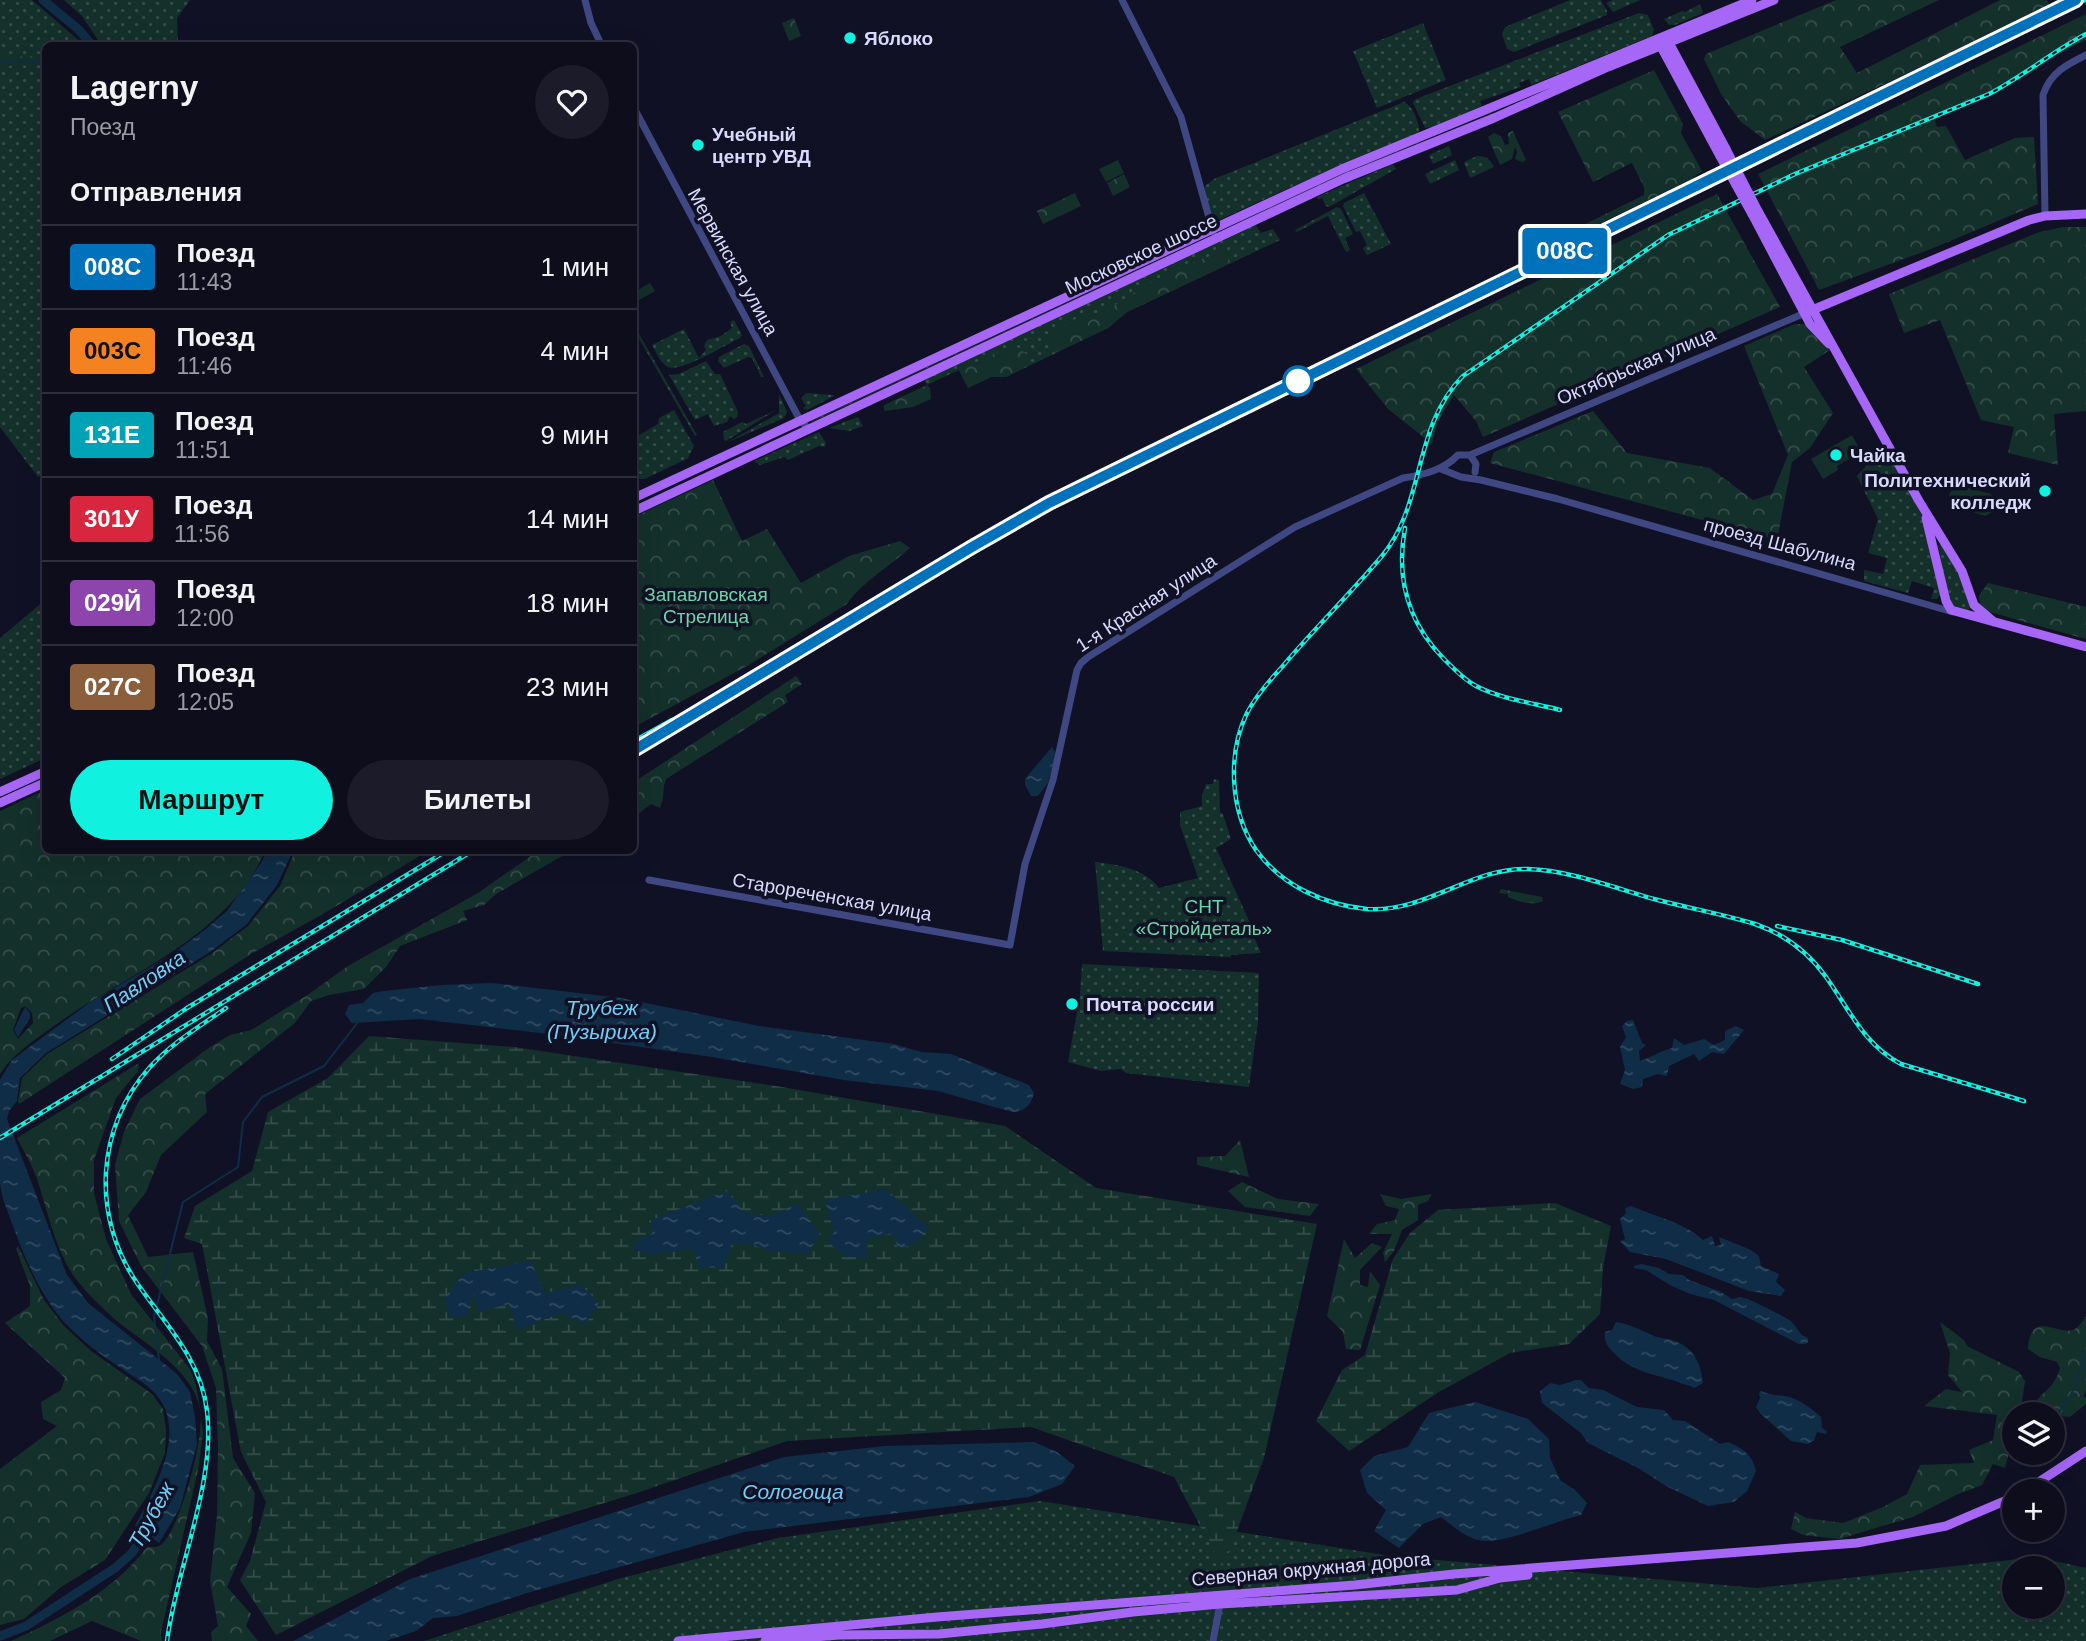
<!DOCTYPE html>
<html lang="ru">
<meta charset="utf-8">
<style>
body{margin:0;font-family:Helvetica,sans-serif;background:#1b1b29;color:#f1f3f6;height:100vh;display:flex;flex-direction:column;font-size:26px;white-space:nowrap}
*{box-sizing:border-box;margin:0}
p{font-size:23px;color:#9a9ca3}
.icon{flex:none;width:38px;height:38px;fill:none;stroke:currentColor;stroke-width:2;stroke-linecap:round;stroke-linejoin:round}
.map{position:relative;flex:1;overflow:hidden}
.panel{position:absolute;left:42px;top:42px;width:595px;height:812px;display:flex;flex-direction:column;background:#0d0d1c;border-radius:10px;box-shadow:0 7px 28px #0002,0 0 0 2px #2d2d3b}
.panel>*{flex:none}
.badge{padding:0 14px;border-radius:5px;font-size:24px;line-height:46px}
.fabs{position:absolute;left:2002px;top:1402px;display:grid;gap:14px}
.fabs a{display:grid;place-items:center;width:63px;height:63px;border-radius:50%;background:#0d0d1c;box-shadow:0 7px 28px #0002,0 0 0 2px #2d2d3b;font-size:35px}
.map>.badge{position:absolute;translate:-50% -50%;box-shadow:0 0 0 4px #fff}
h2{padding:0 28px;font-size:26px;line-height:63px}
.round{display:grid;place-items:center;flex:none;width:74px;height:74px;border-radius:37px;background:#1b1b29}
.overview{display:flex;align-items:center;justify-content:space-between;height:119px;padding:0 28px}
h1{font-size:33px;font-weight:600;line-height:52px}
.button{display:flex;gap:14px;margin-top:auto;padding:14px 28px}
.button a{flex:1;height:80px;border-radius:42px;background:#10f1df;color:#111;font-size:28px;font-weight:600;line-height:80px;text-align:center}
.button a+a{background:#1b1b29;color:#f1f3f6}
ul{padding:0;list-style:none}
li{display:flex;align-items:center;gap:21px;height:84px;padding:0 28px;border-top:2px solid #2d2d3b}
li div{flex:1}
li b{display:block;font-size:26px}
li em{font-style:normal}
li .badge{min-width:77px;font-weight:700;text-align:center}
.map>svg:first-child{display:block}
</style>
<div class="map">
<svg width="2086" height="1641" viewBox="0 0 2086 1641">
<defs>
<pattern id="grass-dots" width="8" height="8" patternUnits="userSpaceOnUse" patternTransform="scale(1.75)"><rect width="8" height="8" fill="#14302a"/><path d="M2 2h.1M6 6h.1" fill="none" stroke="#354d4a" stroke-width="1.8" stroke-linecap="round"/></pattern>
<pattern id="forest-crowns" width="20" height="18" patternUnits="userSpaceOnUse" patternTransform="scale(1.75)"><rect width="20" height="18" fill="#14302a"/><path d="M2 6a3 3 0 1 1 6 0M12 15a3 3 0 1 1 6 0" fill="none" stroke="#354d4a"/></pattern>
<pattern id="wetland-marsh" width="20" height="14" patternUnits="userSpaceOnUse" patternTransform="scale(1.75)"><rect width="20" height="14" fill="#14302a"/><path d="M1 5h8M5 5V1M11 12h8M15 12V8" fill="none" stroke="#354d4a"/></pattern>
<pattern id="water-ripples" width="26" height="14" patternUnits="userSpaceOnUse" patternTransform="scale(1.75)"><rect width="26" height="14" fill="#0f2d46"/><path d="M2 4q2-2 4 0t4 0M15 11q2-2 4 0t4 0" fill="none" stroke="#314b62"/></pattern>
</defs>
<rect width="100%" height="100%" fill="#111126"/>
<path fill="url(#grass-dots)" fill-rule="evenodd" d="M0 0H32L84 45 46 46V473L38 477 0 427Z
M64 0H190L177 18 178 45 102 46 82 16Z
M1570 0H1601L1607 11V15L1514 52 1507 49 1502 34 1505 27Z
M1612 0H1640L1613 12 1606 3Z
M1700 4 1703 13 1675 25H1669L1664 19 1682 11 1685 12Z
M1639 13 1648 15 1654 30 1652 36 1531 85 1529 79 1519 83 1521 87 1480 101 1482 106 1433 127 1425 128 1414 105 1413 102 1416 99Z
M1423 23 1446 80 1377 108 1353 51Z
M1563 82 1345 174 1219 232 1345 171Z
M1404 102C1413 106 1420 123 1419 133L1291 187 1219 220 1213 218 1204 192 1205 186 1214 179Z
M1449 146 1452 155 1433 164 1429 155Z
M1477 156C1486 156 1490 159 1494 167L1470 178 1464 162Z
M1455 160 1459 170 1430 184 1425 174Z
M1393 164 1396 169 1329 207 1326 206 1322 198 1318 199 1317 197Z
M1364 193 1391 244 1367 255 1363 248 1367 245 1360 231 1356 232 1343 206 1344 203Z
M1337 207 1341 209 1353 234 1345 238 1350 250 1347 252 1345 250 1328 216 1297 232 1295 230Z
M1254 222 1261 233 1273 229 1280 240 1127 312 1108 328 1006 377H991L968 388 959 370 927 385 924 379Z
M1206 238 812 422 811 421Z
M734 320 742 335 740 338C727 344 680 373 668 367 660 363 656 352 652 345L684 329 699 358 706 350 704 346 707 340 721 336 732 328 730 322Z
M634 325 697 435 695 436 634 330Z
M744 344 749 346 764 377H761L752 358 748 357 724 368 718 361 719 357Z
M706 361 715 374H720L738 412 737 417 734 419 730 416 727 422 714 426 708 414 695 420 669 375 679 374Z
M806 393 833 395 834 396 807 410 803 408 806 406 801 398Z
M779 394 787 412 784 418 728 442 779 413Z
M674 410 694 446 688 458 645 479H640L634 474V434L637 432 639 435 658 424 659 418Z
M776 410 726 441 724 440 723 432 742 422 746 424Z
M858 417 863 426 849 431 829 428Z
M819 432 826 443 825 447 819 446 788 460 784 457 760 465 754 461Z
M1884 447 1923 517 1942 592 1937 599H1931L1934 588 1912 581 1908 593 1864 581V570L1883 574 1887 558 1868 553 1878 519 1857 476Z
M1942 544 1958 571 1971 607 1967 611 1955 608 1949 602 1938 545Z
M45 600V758L0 779V638Z
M1214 779 1219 780 1220 812 1223 814 1231 839 1216 848 1250 923 1248 924 1261 953 1231 955V957L1103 951 1095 862C1118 865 1144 868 1159 888L1198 878 1180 825V812L1202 806V795L1206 784H1213Z
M1082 964 1259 973 1258 1022 1249 1087 1126 1073 1121 1069 1101 1071 1068 1062 1080 996Z
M1040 1501 1391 1556 1757 1588 2036 1557 2086 1568V1641H424L618 1579 778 1538ZM2014 1568H2053V1606H2014Z"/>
<path fill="url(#forest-crowns)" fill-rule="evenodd" d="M1836 0H1939L1840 47 1857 73 2000 0H2047L2050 6 1765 140 1740 121 1721 94 1704 59 1706 54Z
M2086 14V40L2057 54 2026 76 1934 119 1937 127 1946 126 1965 160 2015 138 2034 137 2038 204 1931 249 1819 290 1758 174Z
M794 18 801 36 789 41 782 23Z
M45 56V65L0 66V57Z
M1654 70 1683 124 1681 133 1702 171 1692 179 1582 232 1579 227 1644 195V187L1632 163 1593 182 1558 112Z
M1513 131 1526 160 1522 162 1515 159 1517 152 1515 147 1512 159 1500 165 1488 137 1494 133 1501 136 1505 145 1509 144 1508 133Z
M1124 174 1130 187 1113 196 1107 183Z
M1075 193 1081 206 1043 224 1037 211Z
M1717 194 1780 307 1483 437 1476 421 1454 395 1437 423 1432 444 1388 409 1356 369Z
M2063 227H2086V411L2054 414 2058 465 2008 453 2014 427 1981 420 1940 320 1904 333 1889 294 2039 232Z
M1225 252 1231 263 1127 312 1108 328 1054 353 1047 342 1049 334 1079 317H1102C1124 293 1194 258 1225 252Z
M1795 324H1806L1830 350 1804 367 1833 413 1810 448 1792 462 1777 540 1490 463 1494 452 1593 411 1627 453 1710 468 1753 500 1772 494 1788 455 1744 346Z
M1009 347H1017L1027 354 1029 365 1006 377H991L968 388 959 370Z
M927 385 930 388 931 399 913 407 884 411V405Z
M713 480 742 541 767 529 801 583 849 556 900 541 910 548C890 566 862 582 847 604L747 666 634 727V517Z
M1988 583 2086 607V639L1986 611 1980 604 1979 596Z
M796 676 802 684 785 695 788 702 666 779C662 788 665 797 660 808L651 804 634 817V782Z
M45 790 46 850 265 851C227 939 124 974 51 1028 32 1042 13 1054 0 1074V811ZM25 1006 32 1013 33 1023 18 1039 13 1030 21 1008Z
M295 851H428L323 914 251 954 19 1104 18 1101 22 1078 47 1054 211 954 248 926 280 886Z
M538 851H571L496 894 484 905 463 911 467 920 400 946 386 967 364 989 329 995 311 1001 295 1023 205 1094 207 1112 161 1155 146 1192 128 1215 148 1257 193 1252 208 1318 207 1341 222 1369 233 1458 255 1493 251 1533 227 1587 251 1614 246 1626 258 1641H212L211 1632 218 1626 210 1581 217 1515 218 1446 216 1388 202 1346 141 1266 119 1221 115 1165 124 1132 140 1099 210 1047 230 1035 251 1030 309 994 348 966 478 893Z
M1501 889 1542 897 1543 901C1533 906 1518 902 1508 897V894L1499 893Z
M139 1063 138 1071 116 1098 94 1160V1193L106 1239 131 1294 190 1369 196 1385 200 1408 203 1433 198 1470 161 1632 162 1641H141L92 1621 50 1641H11C61 1618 113 1592 147 1547 153 1547 158 1548 162 1544 181 1526 206 1433 200 1408 191 1368 146 1345 117 1321 104 1310 83 1289 73 1275 54 1246 47 1208 36 1176 31 1163 23 1150 17 1138Z
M1240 1140 1249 1177 1197 1165V1157L1225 1156Z
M1242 1182 1278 1199 1319 1204 1310 1216 1245 1207 1228 1191Z
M1380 1194 1401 1199 1432 1194 1428 1201 1418 1205V1220L1402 1230 1394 1251 1385 1262 1383 1253 1392 1234H1369L1377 1224 1395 1220 1399 1209 1386 1206Z
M1344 1239 1355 1258 1372 1243 1382 1247 1360 1270V1285L1368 1287 1370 1271 1380 1285 1360 1350 1346 1349 1343 1332 1327 1316Z
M18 1246 44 1300 64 1326 91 1351 152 1394 163 1409 166 1429 165 1453 149 1493 105 1560 61 1587 24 1619 0 1625V1469L57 1426 43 1419 41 1402 61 1390 65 1378 5 1323 30 1306V1286L16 1249Z
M2086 1316V1391L2083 1396 2086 1398V1404L2070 1417 2059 1416 2055 1422 2057 1429 2053 1438V1414H2031C2035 1392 2053 1394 2060 1368L2057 1362 2040 1357 2028 1349C2030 1307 2061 1338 2075 1329 2080 1326 2083 1320 2086 1316Z
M1940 1322 1964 1340 1967 1346 2019 1372 2025 1381 2020 1414H2014V1432L2005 1468 1993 1464 1982 1485 1956 1495 1913 1517 1839 1539 1803 1535 1791 1529 1795 1512 1806 1518 1843 1523 1883 1507 1907 1494 1920 1465 1974 1463 1969 1450 1993 1440 1997 1415 1924 1406 1946 1389 1962 1392 1948 1375 1950 1353Z"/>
<path fill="url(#wetland-marsh)" d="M369 1036 514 1047 782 1087 1005 1126 1096 1188 1317 1224 1264 1458 1223 1569 1174 1477 1031 1427 787 1441 640 1492 432 1556 276 1635 240 1580 250 1561 266 1502 241 1452 202 1244 184 1238 195 1206 252 1171 268 1112 328 1078Z
M1555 1203 1611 1226 1603 1268 1600 1314 1569 1344 1510 1353 1439 1392 1349 1451 1316 1421 1342 1370 1365 1355 1393 1259 1410 1233 1438 1210Z"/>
<path fill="#14302a" d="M1118 160 1124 173 1106 182 1099 169Z
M650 283 655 291 634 303V292Z
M1852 435 1861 452 1837 466 1838 470 1823 479 1811 459Z
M1961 486 1991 494 1996 503 1994 511 1985 516 1952 505 1949 496 1951 491Z"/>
<path fill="url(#water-ripples)" d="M1052 747 1056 754 1048 783 1038 796H1031L1025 785V779Z
M267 851H293L277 885 246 925 210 952 46 1053 20 1078 17 1101 9 1111 7 1119 67 1275 88 1303 177 1374 190 1392 195 1417 197 1444 180 1508 159 1543 135 1526C154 1489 190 1430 154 1392 146 1384 134 1377 124 1370 104 1357 86 1344 69 1327 36 1294 19 1242 3 1199L0 1184V1080L12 1060 89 1003 172 954 206 929 227 911 261 863Z
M492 983 621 998 759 1026 894 1044 921 1052 951 1054 1029 1085 1034 1093C1031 1105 1025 1112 1012 1112L938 1091 844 1080 712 1057 549 1034 420 1019 352 1023 345 1014 349 1005 363 1003 373 993 384 991 442 985Z
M25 1007 30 1013V1018L18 1037 14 1030Z
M1633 1020 1642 1043 1646 1045 1639 1051 1640 1061C1652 1057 1660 1051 1672 1048L1674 1038 1684 1045 1704 1039 1714 1045 1725 1040V1031L1736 1026 1744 1030 1724 1054 1712 1052 1699 1061 1694 1054 1669 1066 1667 1076 1658 1074 1643 1079 1642 1087 1633 1089 1620 1084 1625 1070 1620 1047 1626 1037 1622 1026 1627 1021Z
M886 1189 929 1228 912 1245 898 1248 893 1233 868 1239 867 1257H847L826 1241 834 1233 825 1200Z
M726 1191 747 1214 772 1216 797 1203 820 1234 807 1254 770 1251 748 1243 731 1245 724 1267 698 1268 694 1249 650 1255 631 1248 642 1237 652 1234 651 1220Z
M1631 1206C1655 1217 1682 1221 1703 1240L1712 1236 1715 1246 1721 1245 1719 1237 1751 1250 1759 1256 1761 1266 1779 1274 1776 1282 1785 1290 1781 1296 1749 1291 1666 1259 1630 1252 1620 1241 1625 1239 1620 1219 1626 1213 1625 1208Z
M531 1261 545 1293 581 1285 599 1303 585 1325 561 1313 517 1330 509 1304 479 1312 474 1293 465 1318 448 1315 445 1297 464 1273Z
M1641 1264 1659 1268 1669 1274 1683 1275 1689 1280 1721 1292 1732 1299 1740 1297 1748 1299 1777 1313 1791 1321 1802 1335 1808 1338V1342L1805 1344H1799L1714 1300 1690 1294 1670 1285 1646 1270 1634 1268V1266Z
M1616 1322C1630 1324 1640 1330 1652 1335 1659 1339 1667 1338 1674 1341 1694 1347 1701 1364 1703 1383L1694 1388C1688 1384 1684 1385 1678 1382 1655 1374 1631 1372 1613 1352 1607 1346 1604 1341 1605 1332L1612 1330Z
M1576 1380H1581L1589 1388 1603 1390 1637 1407 1664 1410 1673 1420 1685 1421 1720 1444 1728 1442C1742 1448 1753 1455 1756 1471L1747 1491 1734 1502 1708 1506 1666 1486 1638 1468 1588 1443 1581 1433 1542 1403 1540 1391 1550 1383 1560 1385Z
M1761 1391C1770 1395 1775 1395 1784 1396 1798 1398 1811 1408 1821 1417L1822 1428 1827 1431 1826 1434 1817 1432 1814 1440 1808 1444 1791 1441 1760 1413 1756 1407 1760 1398 1759 1393Z
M1475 1402 1528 1419 1549 1439 1550 1458 1560 1480 1575 1490 1587 1503 1581 1515C1553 1522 1512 1541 1484 1541 1468 1540 1453 1526 1441 1517L1423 1524 1399 1548 1374 1531 1386 1510 1367 1493 1360 1470 1374 1456 1408 1447 1429 1413Z
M1034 1442 1057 1452 1075 1466 1062 1484 1029 1497 744 1532 527 1593 457 1616 433 1618 416 1631 386 1641H293L410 1579 784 1457 885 1446Z"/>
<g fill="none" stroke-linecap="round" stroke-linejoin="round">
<path stroke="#0f2d46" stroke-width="2" d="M0 62 46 61
M159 1360 154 1317 183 1202 238 1167 243 1122 262 1097 324 1066 358 1022
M2053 1421 2073 1391 2086 1353"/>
<path stroke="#0f2d46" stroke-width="9" d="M43 0 78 29 93 46
M0 1636 26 1626 115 1568 132 1553 150 1525"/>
<path stroke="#3f4882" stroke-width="7" d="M585 0 591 23 602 46
M1122 0 1181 117 1213 232
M634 108 800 420 809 429
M2045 216 2043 95C2050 73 2066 65 2086 55
M1470 455 1476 464 1475 472
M1441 469 1461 477 1481 480 1558 499 1953 612
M649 880 1010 945 1025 864 1053 780 1077 670 1081 663 1088 657 1295 527 1403 478C1423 475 1444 470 1458 455H1470L1805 313
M1213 1641 1220 1604"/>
<path stroke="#a666f6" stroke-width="9" d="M1667 39 1726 149
M1659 43 1720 156
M1758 211 1919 501 1962 571 1974 605 1994 622
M1752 214 1810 324 1829 344
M1805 313 2029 220 2045 216 2086 214
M634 498 1342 169 1752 0
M634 511 1343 179 1494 118 1608 67 1774 0
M1926 518 1946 601 1951 610 2086 647
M0 792 46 771
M0 803 46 782
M2025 1491 2086 1451
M678 1641 937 1617 1355 1585 1454 1574 1857 1543 1946 1526 2014 1497
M765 1641 839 1635 939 1634 1042 1624 1133 1612 1220 1604 1457 1590 1500 1578 1528 1575"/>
<g stroke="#10f1df" stroke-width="4.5">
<path id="rail" d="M1405 528C1396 577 1407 621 1443 658 1453 668 1463 679 1476 686 1501 699 1533 703 1560 710
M634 741 672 720
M634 754 974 549 1050 506 2085 0
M1777 926 1842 940 1978 984
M112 1059 187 1008 448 850
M2024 1101 1901 1064C1864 1045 1849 1009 1826 977 1808 952 1784 934 1755 924 1722 914 1688 908 1654 899 1615 888 1569 870 1528 869 1471 867 1426 913 1367 909 1324 905 1281 885 1256 850 1230 812 1227 754 1247 713 1256 696 1269 681 1282 667 1314 629 1350 594 1382 556 1426 503 1412 427 1463 376L1668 235 1795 174 1989 94C2023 76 2052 52 2086 34
M0 1138 474 850
M167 1641C176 1569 216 1483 207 1411 201 1359 165 1324 137 1283 91 1216 96 1127 150 1067 172 1043 200 1026 226 1008"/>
</g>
<use href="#rail" stroke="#111126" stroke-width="2" stroke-dasharray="5" stroke-linecap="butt"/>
<path stroke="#a666f6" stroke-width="9" d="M1726 149 1758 211
M1720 156 1752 214"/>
</g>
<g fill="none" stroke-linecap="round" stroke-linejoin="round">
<g stroke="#fff" stroke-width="16">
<path id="line" d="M634 750 972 547 1049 503 2076 0"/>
</g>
<use href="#line" stroke="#0072bc" stroke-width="10"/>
</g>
<g fill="#10f1df" stroke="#111126" stroke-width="2.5">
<circle cx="850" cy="38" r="7"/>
<circle cx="698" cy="145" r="7"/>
<circle cx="1836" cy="455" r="7"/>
<circle cx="2045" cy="491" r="7"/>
<circle cx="1072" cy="1004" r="7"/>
</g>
<circle fill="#fff" stroke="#0072bc" stroke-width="3.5" cx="1298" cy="381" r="14"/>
<g text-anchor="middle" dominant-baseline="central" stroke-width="7" stroke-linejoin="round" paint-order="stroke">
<g font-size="19" font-weight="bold" fill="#d8dafd" stroke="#111126" text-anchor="start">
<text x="864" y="38">Яблоко</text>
<text x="712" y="134">Учебный<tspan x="712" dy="22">центр УВД</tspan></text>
<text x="1850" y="455">Чайка</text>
<text x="2031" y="480" text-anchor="end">Политехнический<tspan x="2031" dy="22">колледж</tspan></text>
<text x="1086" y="1004">Почта россии</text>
</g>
<g font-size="19" fill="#d8dafd" stroke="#111126">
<text transform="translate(1141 254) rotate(-25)">Московское шоссе</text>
<text transform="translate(733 262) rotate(61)">Мервинская улица</text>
<text transform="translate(1636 366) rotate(-23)">Октябрьская улица</text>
<text transform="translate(1780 544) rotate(15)">проезд Шабулина</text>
<text transform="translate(1146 603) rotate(-33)">1-я Красная улица</text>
<text transform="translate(832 897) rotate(10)">Старореченская улица</text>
<text transform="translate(1311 1569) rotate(-5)">Северная окружная дорога</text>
</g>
<g font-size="19" fill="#67d9a8" stroke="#111126">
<text x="706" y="594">Запавловская<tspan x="706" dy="22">Стрелица</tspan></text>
<text x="1204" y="906">СНТ<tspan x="1204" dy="22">«Стройдеталь»</tspan></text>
</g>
<g font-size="21" font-style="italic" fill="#6ccff7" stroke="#111126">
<text transform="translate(144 981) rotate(-34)">Павловка</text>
<text x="602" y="1007">Трубеж<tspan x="602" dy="24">(Пузыриха)</tspan></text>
<text x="793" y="1491">Сологоща</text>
<text transform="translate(151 1515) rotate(-61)">Трубеж</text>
</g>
</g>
</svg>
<div class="fabs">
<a><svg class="icon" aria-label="layers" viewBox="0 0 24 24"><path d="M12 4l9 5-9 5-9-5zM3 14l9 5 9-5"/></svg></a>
<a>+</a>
<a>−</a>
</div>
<b class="badge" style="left:1565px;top:251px;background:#0072bc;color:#fff">008С</b>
<section class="panel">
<div class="overview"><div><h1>Lagerny</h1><p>Поезд</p></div><a class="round"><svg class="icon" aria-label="heart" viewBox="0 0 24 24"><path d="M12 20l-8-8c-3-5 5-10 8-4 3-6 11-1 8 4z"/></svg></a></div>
<h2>Отправления</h2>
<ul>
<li><span class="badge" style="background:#0072bc;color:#fff">008С</span><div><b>Поезд</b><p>11:43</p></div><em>1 мин</em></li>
<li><span class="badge" style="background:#f58220;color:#111">003С</span><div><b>Поезд</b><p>11:46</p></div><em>4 мин</em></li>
<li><span class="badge" style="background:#00a3b4;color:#fff">131Е</span><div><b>Поезд</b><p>11:51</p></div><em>9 мин</em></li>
<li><span class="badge" style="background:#d7263d;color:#fff">301У</span><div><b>Поезд</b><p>11:56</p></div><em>14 мин</em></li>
<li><span class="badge" style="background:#8e44ad;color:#fff">029Й</span><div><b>Поезд</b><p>12:00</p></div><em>18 мин</em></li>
<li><span class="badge" style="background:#8b5e3c;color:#fff">027С</span><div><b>Поезд</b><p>12:05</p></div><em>23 мин</em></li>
</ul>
<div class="button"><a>Маршрут</a><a>Билеты</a></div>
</section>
</div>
